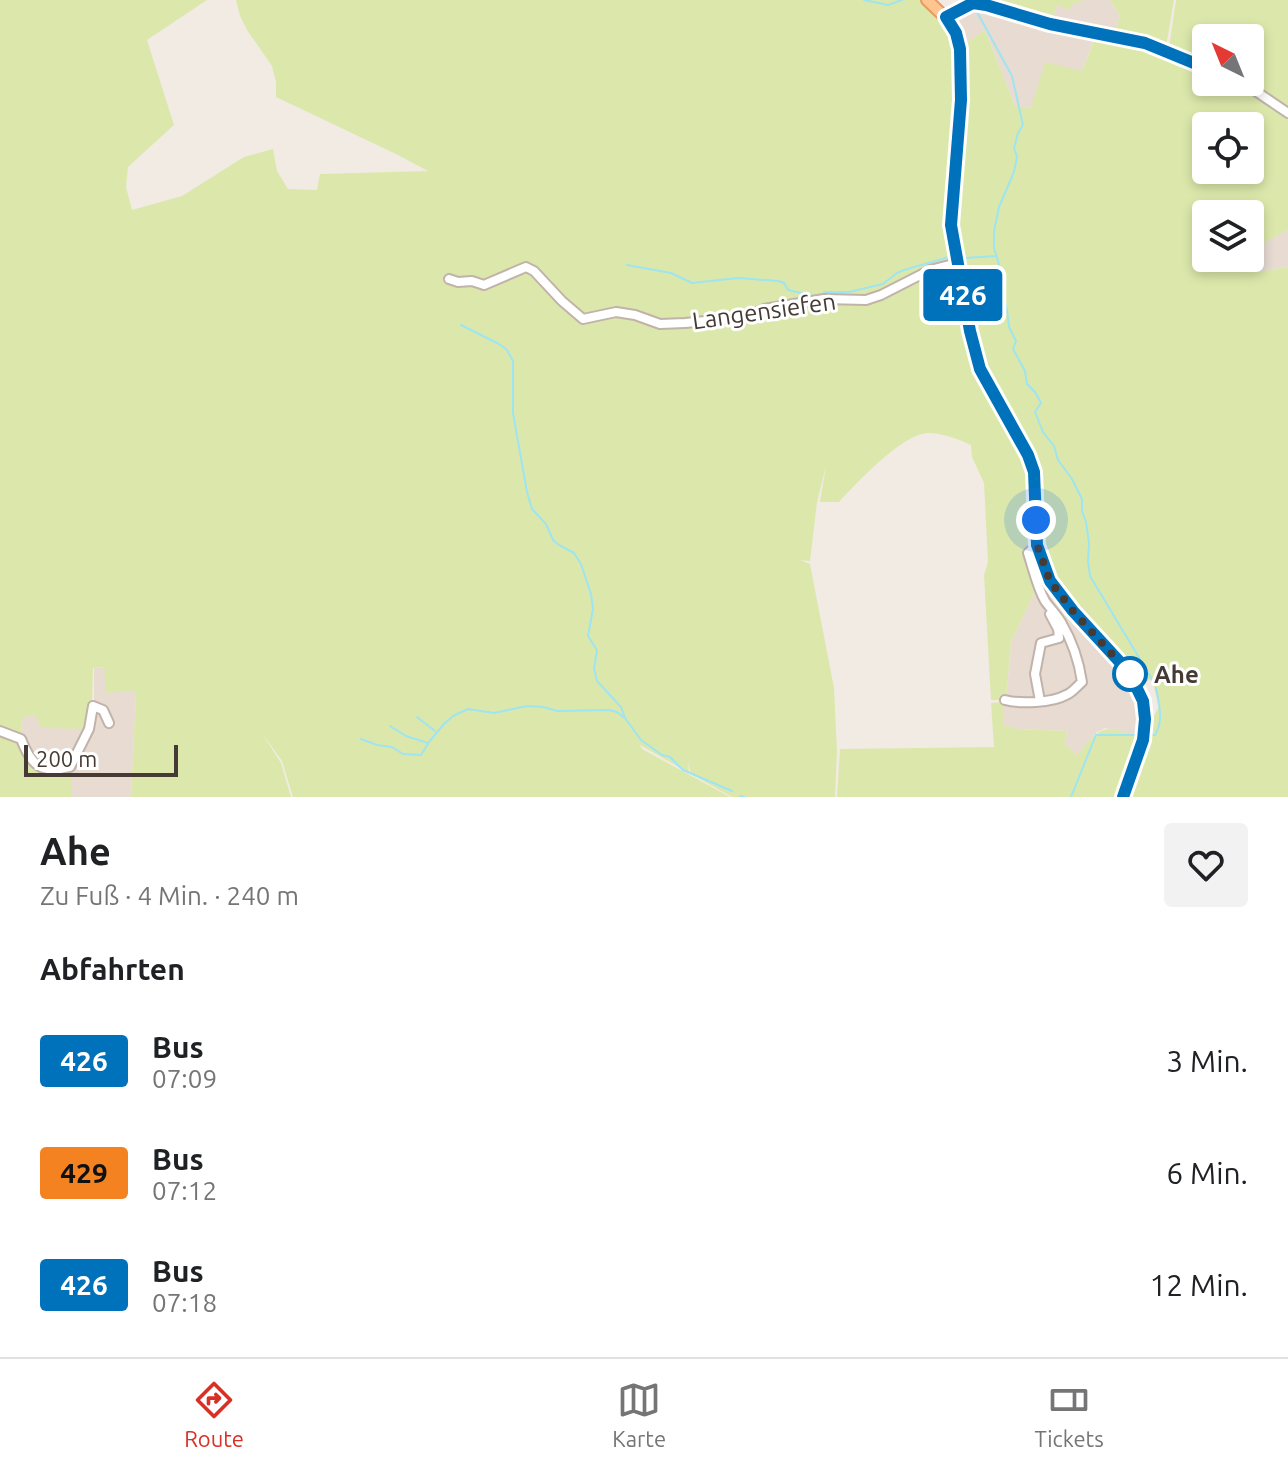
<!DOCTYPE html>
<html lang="de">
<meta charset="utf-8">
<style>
body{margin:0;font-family:Ubuntu,sans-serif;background:#f2f2f2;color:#202124;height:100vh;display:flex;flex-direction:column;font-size:30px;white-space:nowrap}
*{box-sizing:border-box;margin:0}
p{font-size:26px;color:#757577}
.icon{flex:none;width:44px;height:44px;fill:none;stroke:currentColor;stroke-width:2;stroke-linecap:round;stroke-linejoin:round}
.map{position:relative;height:797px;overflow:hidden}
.panel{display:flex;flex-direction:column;background:#fff;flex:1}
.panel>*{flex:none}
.badge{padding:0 16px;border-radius:6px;font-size:28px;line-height:52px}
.needle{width:52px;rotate:317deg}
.buttons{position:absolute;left:1192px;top:24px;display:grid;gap:16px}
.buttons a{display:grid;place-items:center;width:72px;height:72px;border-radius:8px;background:#fff;box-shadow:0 4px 12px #0003;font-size:40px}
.scale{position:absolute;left:24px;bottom:20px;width:154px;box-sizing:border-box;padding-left:8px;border:4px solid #453a34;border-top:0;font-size:22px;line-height:28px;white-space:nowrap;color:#453a34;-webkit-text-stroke:6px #fff;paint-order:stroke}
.you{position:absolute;width:40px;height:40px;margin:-20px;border:6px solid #fff;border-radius:50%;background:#1a73e8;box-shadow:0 0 0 12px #1a73e833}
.map>.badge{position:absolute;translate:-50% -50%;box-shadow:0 0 0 4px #fff}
h2{padding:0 40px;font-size:30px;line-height:72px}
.round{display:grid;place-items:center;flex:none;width:84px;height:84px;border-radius:8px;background:#f2f2f2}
.headline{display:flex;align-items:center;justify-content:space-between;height:136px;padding:0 40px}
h1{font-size:38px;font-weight:700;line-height:60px}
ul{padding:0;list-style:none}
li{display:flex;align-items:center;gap:24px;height:112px;padding:0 40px}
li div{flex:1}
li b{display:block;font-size:30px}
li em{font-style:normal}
li .badge{min-width:88px;font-weight:700;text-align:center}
.dock{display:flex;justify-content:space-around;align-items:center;height:112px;border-top:2px solid #e0e0e0;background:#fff;font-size:22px;color:#757577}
.dock a{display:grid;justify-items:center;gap:4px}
.dock .current{color:#d93025}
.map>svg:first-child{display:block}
</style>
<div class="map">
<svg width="1288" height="797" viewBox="0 0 1288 797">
<rect width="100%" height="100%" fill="#f2ebe4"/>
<path fill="#e7dbd2" d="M1083 0H1110L1120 16 1114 34 1097 31 1082 71 1031 108 1015 106 985 30 963 45 953 21 954 19 964 11 976 6 1050 21 1058 5 1073 4Z
M1288 230V267L1258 272 1254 248Z
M1038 585 1072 612 1128 674 1139 695 1142 736 1105 728 1097 732 1077 755 1065 745 1067 731 1018 729 1003 725V702L1006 701 1011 642Z
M105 667 136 691 131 797H71V769L37 765 22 739 21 717 94 706V668Z"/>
<path fill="#dce8ab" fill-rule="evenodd" d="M0 0H207L147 40 174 125 128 167 126 187 132 210 182 196 244 157 273 149 277 171 288 189 317 190 320 174 428 171 398 155 276 97V82L272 66 247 30 240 16 236 0H921L943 18 952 32 957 50 951 155 949 225 955 263 929 268 866 299 831 298 830 300 865 301 881 296 898 286 930 271 955 265 961 304 977 370 1018 445 1030 472 1037 545 1028 553 1038 585 1011 642 1006 700H991L984 575 988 562 984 483 972 457 971 445C958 439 942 433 928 433 902 434 857 483 839 502H820L826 466 817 502 810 561 800 560 810 564 834 688 837 752 835 797H732L691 774 688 763 689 773 640 745 642 749 730 797H293L282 761 262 733 281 763 291 797H131L136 691 106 693 104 667 93 668 92 706 87 729 41 728 35 715 21 718C22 738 23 770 51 771 57 771 64 770 71 769V797H0Z
M980 0H1083L1073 4 1069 10 1058 5 1050 21Z
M1110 0H1174L1166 47 1114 34 1120 16Z
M1176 0H1288V111L1242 82H1250V38H1206V65L1170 50 1169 48Z
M985 30 1015 106 1031 108 1045 62 1082 71 1096 35 1143 45 1206 71V82H1231L1253 92 1288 116V230L1254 248 1258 272 1288 267V797H1126L1147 728 1159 707 1152 679 1143 683 1135 672 1074 609 1044 562 1035 471 982 368 953 225 963 45ZM1206 126H1250V170H1206ZM1206 214H1250V258H1206Z
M1003 702V725L1018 729 1067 731 1065 745 1077 755C1105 722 1101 727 1142 736L1121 797H837L840 749 994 747 991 703Z"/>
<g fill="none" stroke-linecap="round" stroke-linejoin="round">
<path stroke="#9ee4f1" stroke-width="2" d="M864 0 888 5 902 0
M977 12 1012 76 1023 125 1018 133 1014 148 1017 157 1014 172 999 207 994 231V248L1001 271V290L1007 310 1009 327 1016 341 1013 349 1025 371 1027 384 1035 392 1041 403 1035 412 1043 432 1054 446 1058 460 1072 479 1082 499V511L1086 522 1089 543 1088 561 1090 576 1153 681
M965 258 996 256
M627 265 671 273 692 283 738 278 778 281 784 283 788 290 814 296
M824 292H849L883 284 897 273 904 270 949 257
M461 325 499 344 507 350 513 361V413L527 492 532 509 546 524 553 540 559 545 574 553 581 564 591 594 593 609 588 636 597 650 594 668 597 681 621 707 625 718 641 740 662 755 670 757 683 770 732 791
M417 717 435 731
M390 726 406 736 428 743
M1149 735H1155C1164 721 1159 704 1156 688
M361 739 377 745 392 747 403 754 421 755 429 742 444 724 453 716 468 709 494 713 527 706 543 707 557 711 609 710 617 712 623 717
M740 796 744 797
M1071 797 1096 735H1139"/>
<g stroke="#c1b3a9" stroke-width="12">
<path id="minor" d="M973 3 986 5 1050 24 1149 44 1206 68
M946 17 973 3
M1237 82 1254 90 1288 113
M449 279 458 282 472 281 484 285 526 267 534 271 562 301 583 319 616 312 635 315 660 324 685 323 746 317 764 309 824 299 866 300 881 295 930 270 957 263
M1005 700C1020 704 1052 703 1066 695 1072 693 1077 686 1082 682 1079 661 1071 639 1061 622 1056 614 1050 608 1045 601 1037 587 1033 568 1028 553L1037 545
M1040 701 1035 674 1041 643 1059 638 1058 629 1050 614
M0 731 21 739C31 765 41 775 70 767L89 729 93 706 103 710 109 723"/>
</g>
<g stroke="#e69c5f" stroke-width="14">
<path id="major" d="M927 0 949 21 956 33 960 49 961 100 951 225 970 331 980 369 1028 455 1034 472 1037 545 1050 581 1073 611 1129 672 1143 701 1145 719 1143 740 1123 797"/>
</g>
<use href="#minor" stroke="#fff" stroke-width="8"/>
<use href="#major" stroke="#ffc490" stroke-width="10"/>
</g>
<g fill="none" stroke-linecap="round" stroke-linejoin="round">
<g stroke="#fff" stroke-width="18">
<path id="line" d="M1123 797 1143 740 1145 719 1143 701 1129 672 1073 611 1050 581 1037 545 1034 472 1028 455 980 369 970 331 951 225 961 100 960 49 956 33 946 17 973 3 986 5 1050 24 1145 43 1206 68"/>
</g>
<use href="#line" stroke="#0072bc" stroke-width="12"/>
<path stroke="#453a34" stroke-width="8" stroke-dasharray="0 14.4" d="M1036 520 1037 545 1050 581 1073 611 1130 674"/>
</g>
<circle fill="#fff" stroke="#0072bc" stroke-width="4" cx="1130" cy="674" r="16"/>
<g text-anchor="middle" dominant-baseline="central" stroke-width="6" stroke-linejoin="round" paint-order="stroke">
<g font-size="24" fill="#453a34" stroke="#fff">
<text transform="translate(764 311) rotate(-8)">Langensiefen</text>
</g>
<g font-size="24" font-weight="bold" fill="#453a34" stroke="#fff" text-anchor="start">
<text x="1154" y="674">Ahe</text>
</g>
</g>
</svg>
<div class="buttons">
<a><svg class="needle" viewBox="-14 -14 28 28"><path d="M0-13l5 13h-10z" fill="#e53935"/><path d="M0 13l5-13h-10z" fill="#757577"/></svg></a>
<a><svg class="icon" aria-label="locate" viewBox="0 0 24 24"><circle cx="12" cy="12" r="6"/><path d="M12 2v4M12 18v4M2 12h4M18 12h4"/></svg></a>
<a><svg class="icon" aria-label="layers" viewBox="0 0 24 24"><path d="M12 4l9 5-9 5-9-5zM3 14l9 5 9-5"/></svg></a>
</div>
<div class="scale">200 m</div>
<div class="you" style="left:1036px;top:520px"></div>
<b class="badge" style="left:963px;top:295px;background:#0072bc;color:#fff">426</b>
</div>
<section class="panel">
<div class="headline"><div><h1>Ahe</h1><p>Zu Fuß · 4 Min. · 240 m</p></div><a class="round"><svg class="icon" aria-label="heart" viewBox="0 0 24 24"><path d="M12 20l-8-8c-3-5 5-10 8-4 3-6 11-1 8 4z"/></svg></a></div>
<h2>Abfahrten</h2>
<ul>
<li><span class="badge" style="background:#0072bc;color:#fff">426</span><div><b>Bus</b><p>07:09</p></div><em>3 Min.</em></li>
<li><span class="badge" style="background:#f58220;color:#111">429</span><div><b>Bus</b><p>07:12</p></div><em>6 Min.</em></li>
<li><span class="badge" style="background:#0072bc;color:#fff">426</span><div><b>Bus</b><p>07:18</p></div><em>12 Min.</em></li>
</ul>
</section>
<nav class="dock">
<a class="current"><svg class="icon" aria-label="directions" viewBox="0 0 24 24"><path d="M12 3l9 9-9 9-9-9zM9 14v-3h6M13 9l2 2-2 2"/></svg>Route</a>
<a><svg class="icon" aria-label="map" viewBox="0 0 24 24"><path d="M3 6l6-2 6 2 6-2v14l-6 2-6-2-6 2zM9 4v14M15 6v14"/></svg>Karte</a>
<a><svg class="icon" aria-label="tickets" viewBox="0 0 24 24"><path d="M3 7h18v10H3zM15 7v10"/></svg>Tickets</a>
</nav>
